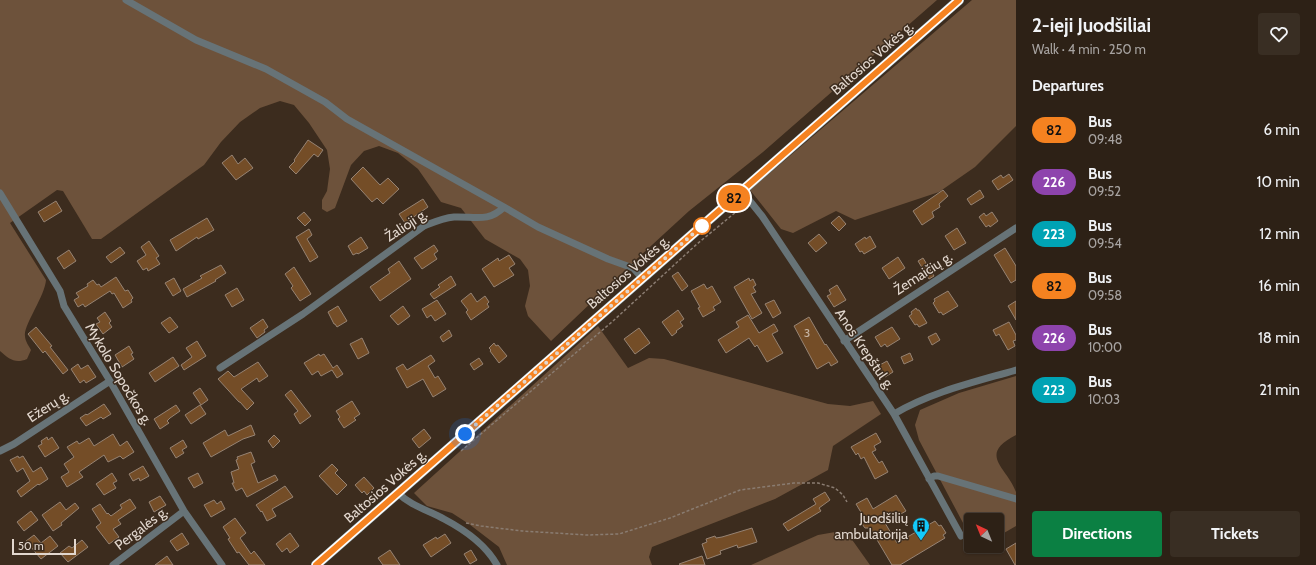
<!DOCTYPE html>
<meta charset="utf-8">
<style>
body{margin:0;font-family:Cabin,sans-serif;background:#392e23;color:#f1f3f6;height:100vh;display:flex;flex-direction:column;font-size:15px;white-space:nowrap}
*{box-sizing:border-box;margin:0}
p{font-size:13px;color:#a7a3a1}
.icon{flex:none;width:22px;height:22px;fill:none;stroke:currentColor;stroke-width:2;stroke-linecap:round;stroke-linejoin:round}
.map{position:relative;flex:1;overflow:hidden}
.drawer{display:flex;flex-direction:column;background:#2d2116;width:300px}
.drawer>*{flex:none}
.badge{padding:0 8px;border-radius:13px;font-size:14px;line-height:26px}
.needle{width:26px;rotate:317deg}
.fabs{position:absolute;left:964px;top:513px;display:grid;gap:8px}
.fabs a{display:grid;place-items:center;width:40px;height:40px;border-radius:4px;background:#2d2116;box-shadow:0 1px 3px #0004,0 0 0 1px #483e35;font-size:20px}
.scale{position:absolute;left:12px;bottom:10px;width:64px;box-sizing:border-box;padding-left:4px;border:2px solid #e2d7ce;border-top:0;font-size:11px;line-height:14px;white-space:nowrap;color:#e2d7ce;-webkit-text-stroke:3px #3c2c1e;paint-order:stroke}
.you{position:absolute;width:20px;height:20px;margin:-10px;border:3px solid #fff;border-radius:50%;background:#1a73e8;box-shadow:0 0 0 6px #1a73e833}
.map>.badge{position:absolute;translate:-50% -50%;box-shadow:0 0 0 2px #fff}
h2{padding:0 16px;font-size:15px;line-height:36px}
.round{display:grid;place-items:center;flex:none;width:42px;height:42px;border-radius:4px;background:#392e23}
.headline{display:flex;align-items:center;justify-content:space-between;height:68px;padding:0 16px}
h1{font-size:19px;font-weight:700;line-height:30px}
.button{display:flex;gap:8px;margin-top:auto;padding:8px 16px}
.button a{flex:1;height:46px;border-radius:4px;background:#0b8043;color:#fff;font-size:16px;font-weight:700;line-height:46px;text-align:center}
.button a+a{background:#392e23;color:#f1f3f6}
ul{padding:0;list-style:none}
li{display:flex;align-items:center;gap:12px;height:52px;padding:0 16px}
li div{flex:1}
li b{display:block;font-size:15px}
li em{font-style:normal}
li .badge{min-width:44px;font-weight:700;text-align:center}
main{display:flex;flex:1;min-height:0}
.map>svg:first-child{display:block}
</style>
<main>
<div class="map">
<svg width="1016" height="565" viewBox="0 0 1016 565">
<rect width="100%" height="100%" fill="#3c2c1e"/>
<path fill="#6d523b" d="M0 0H937L763 152 689 211 640 256 551 341 528 316 525 306 530 286 528 270 520 259 485 239 461 208 441 202 418 169 398 153 379 146 364 151 351 165 335 208 327 212 322 209V200L327 191 330 169 327 150 309 123 294 105 280 101 260 108 240 122 221 142 204 165 101 239H92L63 191 57 190 10 223 46 280C45 296 23 326 25 336 25 341 29 346 31 350L27 359C15 364 9 359 0 351Z
M972 0H1016V126L975 167 939 192 855 220 836 211 793 233 781 229 750 190Z
M598 326 628 368 649 358 664 359 828 404 850 406 873 401 881 414 833 446 828 470 775 499 652 547 649 557 652 565H507L499 547 469 524 452 513 427 506 414 493Z
M1016 376V435C977 455 1007 467 1016 492 1016 500 1016 517 1016 526L997 537V520H971V538L919 440 915 425 920 410 959 393Z
M841 531 848 534 870 565H751L818 535Z"/>
<path fill="#744d27" stroke="#968373" d="M308 140 323 150 318 157 314 154 296 174 289 167 295 161 294 160Z
M232 155 238 164 245 158 253 168 236 180 222 163Z
M363 167 380 185 388 178 399 189 383 204 377 198 372 202 351 179Z
M1009 174 1013 180 998 190 992 181 1001 175 1003 178Z
M943 190 948 196 939 204 940 207 932 212 934 217 922 225 913 211Z
M980 190 984 197 971 205 967 199Z
M423 199 428 207 405 223 399 214Z
M56 201 62 211 44 222 38 212Z
M304 212 311 220 305 226 297 218Z
M992 212 998 221 990 227 989 225 986 227 979 217 984 213 986 216Z
M839 216 846 224 839 231 831 223Z
M207 218 214 230 198 239 197 237 176 251 170 240Z
M957 228 966 243 954 250 945 236Z
M309 229 312 235 307 239 318 257 310 262 296 237Z
M819 234 827 243 816 252 808 243Z
M870 236 876 247 864 254 862 251 860 252 855 244 865 237 866 239Z
M361 237 368 248 358 254 357 253 353 255 348 246Z
M149 241 159 256 156 258 160 264 148 271 147 268 143 270 137 261 146 255 141 247Z
M434 245 438 251 434 254 437 259 422 269 414 258Z
M120 247 125 253 111 263 106 257Z
M1005 248 1016 266V280L1011 283 994 255Z
M69 250 76 261 64 269 57 258Z
M509 255 515 264 509 268 514 275 494 287 482 269 498 258 499 261Z
M898 257 905 268 889 279 882 268Z
M923 258 934 276 929 279 918 261Z
M399 261 411 279 380 301 370 287 390 273 388 269Z
M221 265 226 273 215 280 216 281 187 297 183 289 202 278 200 276Z
M294 267 311 294 300 301 291 288 293 286 285 274Z
M678 272 688 286 682 291 672 276Z
M451 276 456 285 434 299 430 294 440 287 438 285Z
M116 277 125 291 128 290 133 298 131 300 132 302 123 308 114 293 112 294 110 291 85 307 83 304 78 307 74 300 79 297 76 293 88 286 87 284 93 280 97 285 99 284 101 287Z
M174 278 181 291 173 296 165 283Z
M749 278 750 281 753 279 756 285 753 287 756 292 751 294 762 313 752 319 734 287Z
M704 284 707 289 712 286 721 302 713 307 715 310 703 317 698 308 700 307 691 291Z
M837 285 846 300 834 307 827 296 831 294 829 290Z
M237 288 244 300 232 307 225 295Z
M948 291 958 306 943 315 941 312 939 313 933 303 935 301 934 299Z
M471 293 477 302 485 296 489 302 487 304 489 307 471 320 466 312 468 310 461 301Z
M437 300 446 314 435 321 431 315 427 318 422 309Z
M774 300 781 313 773 318 765 304Z
M1016 301V320L1008 306Z
M338 306 347 321 337 327 335 324H334L328 312Z
M403 306 410 316 398 325 390 316Z
M916 308 917 310H919L927 323 919 327 917 324 915 325 909 316 912 314 911 312Z
M678 310 684 319 680 322 683 326 676 331 677 332 672 336 662 322Z
M105 312 111 321 109 323 112 327 103 334 96 324 100 322 97 318Z
M748 315 759 333 774 324 778 331 772 334 783 353 767 362 757 345 755 347 749 338 726 353 718 340 739 327 736 322Z
M170 317 178 327 169 333 161 323Z
M809 317 825 345 826 344 838 362 831 366 829 362 817 369 794 326Z
M263 319 268 327 264 330 265 332 257 338 250 328Z
M1009 322 1016 335V340L1013 341 1015 346 1008 350 999 334 996 336 993 330Z
M36 327 52 346 50 347 68 370 63 374 45 351 43 353 28 334Z
M892 327 900 339 887 347 885 344 881 347 875 337Z
M639 328 650 343 635 354 624 339Z
M449 330 452 336 443 342 440 337Z
M936 333 940 340 932 345 928 337Z
M362 338 369 353 358 359 350 344Z
M197 341 206 356 184 370 181 365 192 357 186 348Z
M494 343 496 346 498 345 507 356 499 363 490 351 491 350 489 348Z
M129 346 133 353 131 354 134 359 122 367 115 355Z
M910 353 913 360 904 364 901 357Z
M319 354 320 356 324 354 333 368 337 365 343 374 337 378 332 370 321 376 318 371 312 375 304 363Z
M431 355 435 361 428 366 435 378 438 376 446 389 433 397 423 379 407 388 396 368 403 364 407 370Z
M173 357 179 366 155 382 149 373Z
M479 358 483 364 474 370 470 364Z
M887 361 893 372 885 377 878 366Z
M258 362 268 376 259 382 257 378 241 389 254 403 247 410 240 402H239L218 379 228 371 234 377Z
M78 364 81 369 88 365 96 377 86 383 84 380 80 383 71 369Z
M200 388 208 400 201 405 193 393Z
M291 390 311 416 300 424 294 414 298 411 285 395Z
M352 401 360 414 354 418 356 420 344 428 338 419 340 417 336 411Z
M104 404 111 414 103 419 101 417 86 426 80 418 86 414 87 415Z
M176 405 180 411 170 418 167 421 169 423 160 429 154 419Z
M200 405 206 414 191 424 185 415Z
M251 425 255 435 243 439 211 457 203 443 225 430 228 436Z
M424 429 431 438 419 448 412 439Z
M876 433 881 442 874 446 876 450 872 452 879 463 882 461 888 472 875 479 864 457 861 459 858 453 856 455 851 447Z
M113 434 120 446 127 441 134 452 123 459 120 456 108 462 104 455 79 472 83 477 67 487 61 477 69 472 64 464 74 457 67 447 77 441 79 444 89 438 94 446Z
M274 435 280 441 273 448 268 441Z
M47 437 48 440 52 437 59 448 45 457 38 446 42 444 41 441Z
M183 440 187 447 182 450 184 453 176 458 170 448Z
M251 452 255 462 251 464 258 483 275 475 278 480 247 497 242 488 236 491 232 483H234L231 472 239 469 236 460 238 459 237 457Z
M18 456 19 458 23 456 33 472 41 467 48 479 39 485 38 484 21 497 17 491 30 481 23 468 17 472 10 460Z
M332 464 338 470 335 473 347 485 337 495 319 476Z
M143 466 149 476 140 481 139 478 133 481 129 474Z
M112 473 117 481 113 483 116 488 104 495 96 484Z
M198 473 203 483 194 488 188 478Z
M364 477 374 488 367 495 364 491 362 493 355 485Z
M285 486 293 497 272 509 276 516 267 521 262 511 261 512 256 505Z
M825 492 830 500 819 508 821 511 788 531 783 524 816 504 813 499Z
M896 495 906 511 885 523 897 543 935 521 939 526 941 525 946 533 943 535 945 538 900 565H892L870 528H865L862 524 865 519 856 504 867 498 873 509Z
M160 496 166 505 154 512 149 502Z
M130 499 136 508 118 520 121 524 113 529 119 537 109 544 96 527 101 523 92 509 100 504 107 514 108 513 111 516 122 508 120 505Z
M214 500 217 504 221 501 225 509 211 517 204 505Z
M60 502 66 510 75 503 79 508 61 523 62 525 53 531 42 515Z
M31 511 38 520 24 531 17 522Z
M235 518 246 533 240 538 251 554 254 551 265 565H249L239 552 237 553 228 539 230 538 223 527Z
M752 528 757 542 738 548 737 545 720 551 721 554 707 559 702 544 707 542 706 539 715 536 716 538 722 537Z
M182 533 189 544 177 551 170 541Z
M290 533 299 546 290 553 287 548 282 552 276 544Z
M445 534 451 543 431 557 423 545 436 537 437 539Z
M34 535 41 543 50 536 58 546 41 559 26 541Z
M82 540 88 547 68 562 60 553 69 546 72 548Z
M1016 543V565H1015L1006 549Z
M390 550 400 565H383L378 558Z
M471 550 477 560 470 564 464 554Z
M167 556 173 565H155Z
M702 556 705 565H680L679 564Z"/>
<g fill="none" stroke-linecap="round" stroke-linejoin="round">
<path stroke="#8a7c71" stroke-width="1.5" stroke-dasharray="3 2" stroke-linecap="butt" d="M461 451 613 321 697 244 742 207 740 205
M466 523 481 526 522 531 587 535 619 534 670 518 740 490 794 483H818L835 488 843 495 847 502"/>
<path stroke="#677377" stroke-width="7" d="M126 0 196 40 266 69 325 102 347 119 504 207
M742 191 762 216 894 414 961 536
M0 193 60 291 64 306 110 381 184 511 222 565
M844 341 1016 228
M220 368 303 314 424 226C434 222 443 218 454 217 474 216 488 223 504 207L538 227 608 259 633 268 643 279
M894 414C931 392 975 382 1016 370
M0 451 14 444 110 381
M929 479 934 476H938L1016 499
M398 493C411 506 428 510 444 519 463 529 486 545 497 565
M113 565 184 511"/>
<path stroke="#9db4be" stroke-width="10" d="M316 565 959 0"/>
</g>
<g fill="none" stroke-linecap="round" stroke-linejoin="round">
<g stroke="#fff" stroke-width="9">
<path id="line" d="M316 565 959 0"/>
</g>
<use href="#line" stroke="#f58220" stroke-width="6"/>
<path stroke="#e2d7ce" stroke-width="4" stroke-dasharray="0 7.2" d="M465 434 702 226"/>
</g>
<defs>
<g id="building-pin" transform="scale(0.9)"><path d="M0 17L-7.5 6A9.5 9.5 0 1 1 7.5 6Z" fill="#13cafb" stroke="#3c2c1e"/><path d="M-4-6H4V6H1V3H-1V6H-4ZM-2.5-4.3h1.7v1.8h-1.7ZM.8-4.3h1.7v1.8H.8ZM-2.5-1h1.7V.8h-1.7ZM.8-1h1.7V.8H.8Z" fill="#111"/></g>
</defs>
<g fill-rule="evenodd">
<use href="#building-pin" x="921" y="526"/>
</g>
<circle fill="#fff" stroke="#f58220" stroke-width="2" cx="702" cy="226" r="8"/>
<g text-anchor="middle" dominant-baseline="central" stroke-width="3" stroke-linejoin="round" paint-order="stroke">
<g font-size="12" fill="#c6b4a4">
<text x="807" y="332">3</text>
</g>
<g font-size="14" fill="#e2d7ce" stroke="#3c2c1e">
<text transform="translate(872 58) rotate(-41)">Baltosios Vokės g.</text>
<text transform="translate(406 225) rotate(-33)">Žalioji g.</text>
<text transform="translate(628 272) rotate(-41)">Baltosios Vokės g.</text>
<text transform="translate(923 273) rotate(-33)">Žemaičių g.</text>
<text transform="translate(865 349) rotate(56)">Anos Krepštul g.</text>
<text transform="translate(119 374) rotate(59)">Mykolo Sopočkos g.</text>
<text transform="translate(48 406) rotate(-33)">Ežerų g.</text>
<text transform="translate(385 486) rotate(-41)">Baltosios Vokės g.</text>
<text transform="translate(141 528) rotate(-37)">Pergalės g.</text>
</g>
<g font-size="14" fill="#e2d7ce" stroke="#3c2c1e" text-anchor="end">
<text x="908" y="518">Juodšilių<tspan x="908" dy="16">ambulatorija</tspan></text>
</g>
</g>
</svg>
<div class="fabs">
<a><svg class="needle" viewBox="-14 -14 28 28"><path d="M0-13l5 13h-10z" fill="#e53935"/><path d="M0 13l5-13h-10z" fill="#a7a3a1"/></svg></a>
</div>
<div class="scale">50 m</div>
<div class="you" style="left:465px;top:434px"></div>
<b class="badge" style="left:734px;top:198px;background:#f58220;color:#111">82</b>
</div>
<section class="drawer">
<div class="headline"><div><h1>2-ieji Juodšiliai</h1><p>Walk · 4 min · 250 m</p></div><a class="round"><svg class="icon" aria-label="heart" viewBox="0 0 24 24"><path d="M12 20l-8-8c-3-5 5-10 8-4 3-6 11-1 8 4z"/></svg></a></div>
<h2>Departures</h2>
<ul>
<li><span class="badge" style="background:#f58220;color:#111">82</span><div><b>Bus</b><p>09:48</p></div><em>6 min</em></li>
<li><span class="badge" style="background:#8e44ad;color:#fff">226</span><div><b>Bus</b><p>09:52</p></div><em>10 min</em></li>
<li><span class="badge" style="background:#00a3b4;color:#fff">223</span><div><b>Bus</b><p>09:54</p></div><em>12 min</em></li>
<li><span class="badge" style="background:#f58220;color:#111">82</span><div><b>Bus</b><p>09:58</p></div><em>16 min</em></li>
<li><span class="badge" style="background:#8e44ad;color:#fff">226</span><div><b>Bus</b><p>10:00</p></div><em>18 min</em></li>
<li><span class="badge" style="background:#00a3b4;color:#fff">223</span><div><b>Bus</b><p>10:03</p></div><em>21 min</em></li>
</ul>
<div class="button"><a>Directions</a><a>Tickets</a></div>
</section>
</main>
